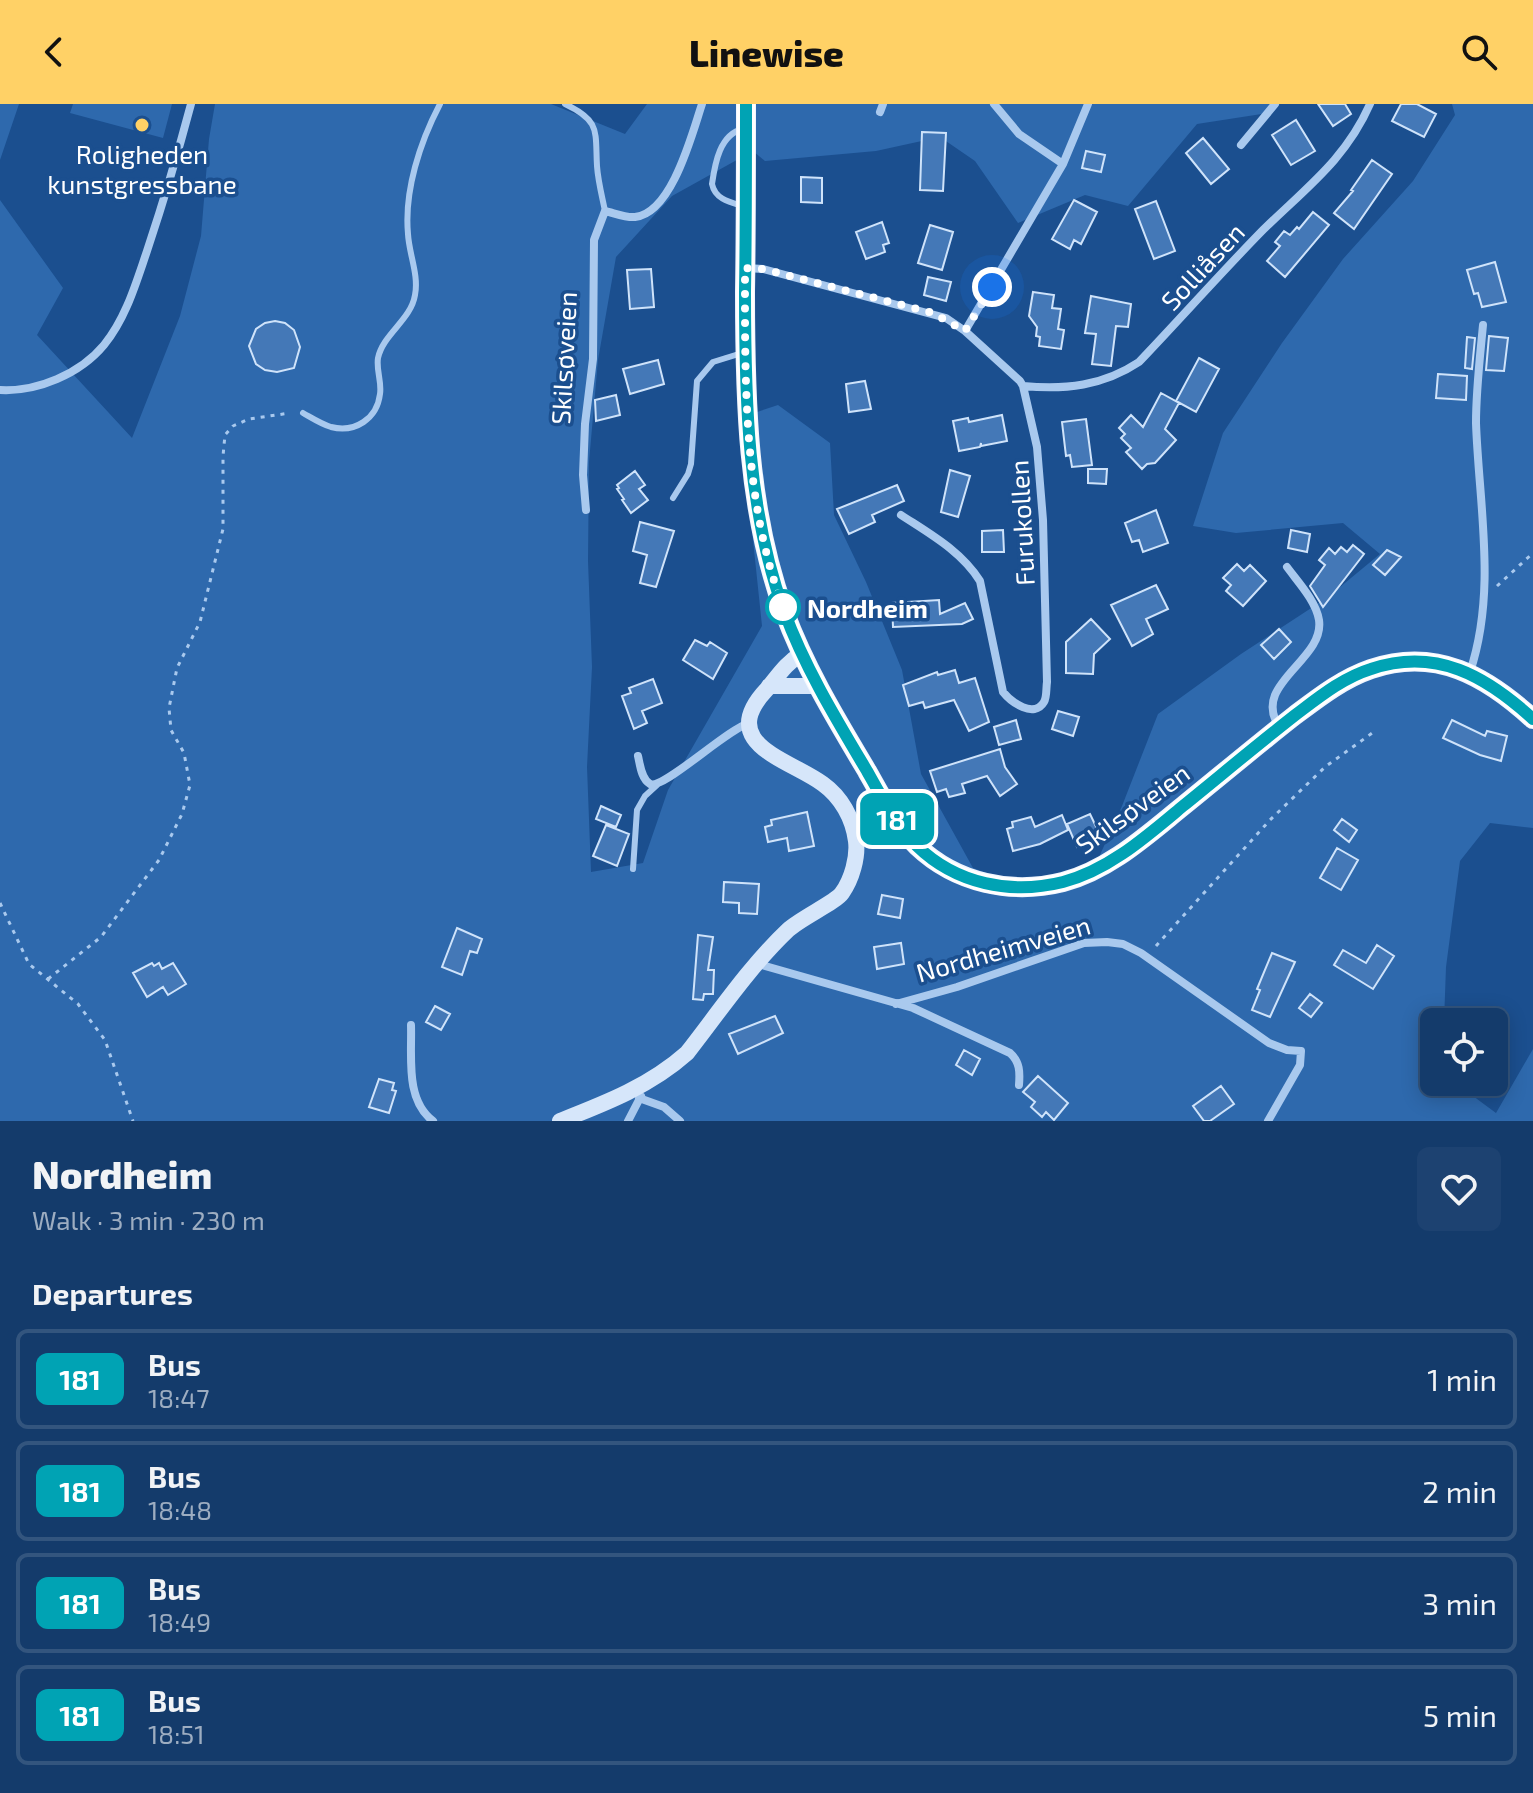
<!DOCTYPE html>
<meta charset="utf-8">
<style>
body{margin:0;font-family:"Exo 2",sans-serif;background:#1d4271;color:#f1f3f6;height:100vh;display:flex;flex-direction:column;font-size:30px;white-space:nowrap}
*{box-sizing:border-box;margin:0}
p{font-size:26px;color:#9dadc1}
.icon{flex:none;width:44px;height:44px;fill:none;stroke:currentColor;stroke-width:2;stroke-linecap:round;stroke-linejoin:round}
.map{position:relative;height:1017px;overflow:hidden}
.drawer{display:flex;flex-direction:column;background:#143b6b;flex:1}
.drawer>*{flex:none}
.badge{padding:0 16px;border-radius:12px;font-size:28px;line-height:52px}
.fabs{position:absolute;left:1420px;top:904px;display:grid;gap:16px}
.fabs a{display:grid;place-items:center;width:88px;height:88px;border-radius:12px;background:#143b6b;box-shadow:0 4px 20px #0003,0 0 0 2px #33557e;font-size:40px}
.you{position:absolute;width:40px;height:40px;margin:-20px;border:6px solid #fff;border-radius:50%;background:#1a73e8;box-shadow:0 0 0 12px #1a73e833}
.map>.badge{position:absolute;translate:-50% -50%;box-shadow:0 0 0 4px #fff}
h2{padding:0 32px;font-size:30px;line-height:72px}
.round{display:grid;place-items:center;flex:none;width:84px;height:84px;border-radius:12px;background:#1d4271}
.summary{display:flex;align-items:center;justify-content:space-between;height:136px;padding:0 32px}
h1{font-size:38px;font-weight:800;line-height:60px}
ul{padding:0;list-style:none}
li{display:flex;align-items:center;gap:24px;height:100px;margin:0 16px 12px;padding:0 16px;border:4px solid #33557e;border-radius:12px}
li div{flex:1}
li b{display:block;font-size:30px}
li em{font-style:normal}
li .badge{min-width:88px;font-weight:700;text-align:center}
header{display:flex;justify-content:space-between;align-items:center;height:104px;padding:0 32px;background:#ffd166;color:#111;font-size:36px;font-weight:800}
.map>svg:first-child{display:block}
</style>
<header><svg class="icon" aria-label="back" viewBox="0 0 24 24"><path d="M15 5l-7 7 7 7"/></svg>Linewise<svg class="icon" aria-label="search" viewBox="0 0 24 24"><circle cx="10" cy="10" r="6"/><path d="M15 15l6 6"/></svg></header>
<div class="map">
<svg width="1533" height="1017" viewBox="0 0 1533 1017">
<rect width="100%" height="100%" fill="#1b4f8f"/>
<path fill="#2e69ad" d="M0 0H19L0 56Z
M73 0H172L163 34 70 9Z
M215 0H551L625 30 647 0H1272L1268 9 1197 20 1128 102 1085 91 1018 119 975 57 940 33 876 47 765 57 753 47 672 92 616 153 598 256 589 358 588 457 592 563 587 663 591 768 643 759 668 686 762 522 751 417V310L778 301 830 339 834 411 866 478 902 566 921 670 973 764 1031 786 1095 762 1122 702 1158 610 1241 550 1328 493 1380 450 1343 419 1236 429 1193 422 1223 329 1282 239 1343 155 1413 77 1455 11 1452 0H1533V724L1490 719 1460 757 1446 863 1444 918H1434V978H1454L1496 1009 1533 945V1017H0V96L63 184 37 231 132 334 180 212 201 132 209 35Z"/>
<path fill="#4478b7" stroke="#cfe3fa" stroke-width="2" d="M1318 0H1345L1351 10 1333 22Z
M1401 0H1417L1436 10 1424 33 1392 17Z
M1296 16 1315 47 1291 61 1272 31Z
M922 28 946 29 943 87 920 86Z
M1203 34 1229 65 1211 80 1186 49Z
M1086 47 1105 51 1101 68 1082 64Z
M1372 56 1392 70 1354 125 1334 109 1353 87 1351 86Z
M801 73 822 74V99L801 98Z
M1074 96 1097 108 1081 140 1074 136 1070 145 1052 135Z
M1156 97 1175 147 1154 155 1135 105Z
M1313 108 1329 121 1285 173 1267 157 1280 142 1275 138 1284 127 1290 131 1297 123 1299 125Z
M882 118 889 139 883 141 885 148 866 155 856 128Z
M930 121 953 128 942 166 918 159Z
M1495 158 1506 198 1482 203 1478 189 1474 190 1467 166Z
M651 165 654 203 630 205 627 166Z
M928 173 951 178 946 197 924 191Z
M1033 188 1054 191 1052 204 1061 205 1058 225 1064 226 1061 245 1039 242 1040 233 1036 232 1037 223 1029 212Z
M1091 192 1131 200 1128 223 1116 222 1111 262 1092 260 1096 230 1085 229Z
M275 217 285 219 294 226 300 243 294 264 277 268 265 266 256 260 249 242 256 225 265 219Z
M1489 232 1508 234 1504 267 1486 266Z
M1467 233 1475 234 1472 265 1465 264Z
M1199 254 1219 265 1196 308 1176 297Z
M658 256 664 280 630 290 623 265Z
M1438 270 1467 272 1466 296 1436 294Z
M865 277 871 305 849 308 846 280Z
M1161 289 1179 299 1165 325 1176 336 1155 359 1147 360 1142 365 1126 348 1131 344 1121 334 1125 330 1119 324 1131 311 1143 323Z
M616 291 620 311 596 317 595 296Z
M1002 311 1007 337 981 342V339L980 343 959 347 953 317 968 314 969 318Z
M1086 315 1092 361 1072 363 1070 351 1066 352 1062 318Z
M1088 365H1107L1106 380 1088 379Z
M950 366 970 372 958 413 941 408Z
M635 367 645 381 639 385 648 396 631 409 622 396 624 395 617 385 619 384 617 381Z
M897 381 904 397 872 411 875 418 849 430 837 405Z
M1156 406 1168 439 1143 448 1139 436 1132 438 1125 419Z
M640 418 674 427 656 483 640 479 647 451 633 447Z
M1003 426 1004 448H982V427Z
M1291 426 1310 430 1307 448 1288 444Z
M1353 441 1364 450 1323 503 1310 482 1325 461 1319 456 1329 444 1335 450 1341 443 1347 448Z
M1387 446 1401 453 1385 471 1373 461Z
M1237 460 1244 467 1250 461 1266 477 1243 502 1226 487 1231 481 1223 474Z
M1156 481 1168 505 1146 515 1153 530 1132 542 1111 501Z
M939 496 940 510 965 499 973 515 962 520 893 523 892 499Z
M1091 515 1110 535 1094 550 1093 570 1066 569V538Z
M1279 525 1291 538 1274 555 1261 541Z
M695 536 707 542 710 538 727 549 713 575 683 556Z
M955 566 959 579 975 574 989 618 969 627 954 596 925 604 923 598 909 602 903 581 937 568 938 571Z
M653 575 662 599 642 607 647 619 634 625 622 592 631 589 629 584Z
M1058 607 1079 613 1073 632 1052 625Z
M1016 616 1021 635 999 641 994 623Z
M1452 616 1485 632 1487 627 1507 632 1501 657 1480 651 1443 634Z
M1000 645 1005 663 1017 680 1000 692 987 672 962 680 965 689 949 693 946 685 937 688 930 667Z
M601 702 621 711 616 723 596 715Z
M807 708 814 742 789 747 787 734 768 738 765 723 772 721 771 716Z
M1090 710 1101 733 1077 743 1067 720Z
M1062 711 1068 726 1040 740 1013 747 1007 725 1013 723 1012 718 1031 713 1035 723Z
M1342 715 1357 726 1349 738 1334 726Z
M606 721 629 730 617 762 593 752Z
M1337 744 1358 756 1341 786 1320 774Z
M724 778 759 780 757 810 739 809V799L723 798Z
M882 791 903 795 900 814 878 810Z
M457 824 482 835 477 849 470 847 462 871 442 863Z
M698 831 713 833 708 866H714L713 890H704L703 896 693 895Z
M901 839 904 860 877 865 874 843Z
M1377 841 1394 852 1373 885 1334 861 1343 846 1366 859Z
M1272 849 1295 858 1270 913 1252 906 1260 886 1257 885Z
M152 859 154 862 159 859 162 865 173 859 186 880 168 891 163 883 147 893 133 869Z
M1310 890 1322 899 1311 913 1299 904Z
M435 902 450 910 441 926 426 918Z
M775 912 783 929 738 950 729 930Z
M964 946 980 955 972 971 956 961Z
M1038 972 1068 999 1054 1016 1046 1008 1042 1013 1031 1003 1035 998 1023 988Z
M379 975 394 979 392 986 396 987 389 1009 369 1003Z
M1221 982 1234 1000 1210 1017H1204L1193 1002Z"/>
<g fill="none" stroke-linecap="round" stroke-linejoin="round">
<path stroke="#a9c9ee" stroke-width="3" stroke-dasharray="4 6" stroke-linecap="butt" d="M1497 482 1533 449
M0 799 29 860 78 900 105 936 133 1017
M1156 842 1270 716 1325 663 1375 627
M48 875 101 833 159 756 182 710 190 681 184 649 171 626 169 604 177 564 200 518 223 425V352L225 331 233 322 249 315 290 309"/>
<path stroke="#a9c9ee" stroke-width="6" d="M565 0C601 17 595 27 597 62 598 77 602 92 605 107
M743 25C720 30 715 59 712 80 715 95 729 98 743 102
M303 309C312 314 321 320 331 323 355 329 377 315 380 290 382 278 376 266 378 254 383 230 411 216 415 191 419 171 409 150 408 130 404 87 420 38 440 0
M673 394 688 370 691 360 697 277 713 258 742 249
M633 765 637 706 645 692 657 681"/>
<path stroke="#a9c9ee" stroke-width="8" d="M994 0 1019 30 1063 60
M880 8 883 0
M1241 41 1275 0
M746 164 763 165 946 214 965 227 1020 277 1023 282 1037 343 1043 416 1047 578C1046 584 1047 593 1044 598 1034 615 1011 598 1003 588L980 477C961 447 930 430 901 411
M965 227 1063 60 1088 0
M1023 282C1065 286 1103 282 1139 258 1180 215 1219 171 1260 129 1303 86 1345 57 1370 0
M0 286C37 288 80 270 104 241 126 214 136 179 147 147 163 99 178 49 191 0
M586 406 583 371 585 320 593 255 594 136 605 107C614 109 626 114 635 113 672 109 692 30 702 0
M1470 568C1497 487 1479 402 1476 319 1476 286 1480 253 1483 221
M1280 624C1249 580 1325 557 1319 516 1316 497 1298 478 1287 463
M638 652C640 660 641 675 650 680 663 686 726 626 749 619
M758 860 913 904 1010 949C1020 958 1020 968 1019 981
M896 900 957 883 1084 839 1107 838 1123 840 1141 849 1269 939 1287 946 1301 947 1300 961 1268 1017
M411 921C412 953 405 996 433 1017
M639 994 664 1003 680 1017
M628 1017 641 992"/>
<path stroke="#d6e6fa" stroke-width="16" d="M769 582H816
M560 1017C606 999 650 982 687 949 719 908 750 862 788 826 801 814 836 798 842 789 852 775 858 753 856 737 853 714 841 693 823 680 789 655 715 640 767 585 778 572 786 559 801 550"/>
<path stroke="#f0f6ff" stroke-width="20" d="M746 0C746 63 746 125 745 188 745 295 747 405 784 507 805 564 836 615 867 667 881 692 896 721 917 742 956 779 1011 791 1063 778 1109 766 1147 731 1183 702 1220 672 1257 641 1294 612 1318 594 1342 575 1371 565 1436 543 1486 572 1533 615"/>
</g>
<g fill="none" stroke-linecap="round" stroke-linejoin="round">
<g stroke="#fff" stroke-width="18">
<path id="line" d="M746 0C746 63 746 125 745 188 745 295 747 405 784 507 805 564 836 615 867 667 881 692 896 721 917 742 956 780 1011 791 1063 778 1109 766 1147 732 1183 702 1220 672 1257 641 1294 612 1318 594 1342 574 1371 565 1436 543 1486 572 1533 615"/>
</g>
<use href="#line" stroke="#00a3b4" stroke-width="12"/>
<path stroke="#fff" stroke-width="8" stroke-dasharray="0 14.4" d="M783 503C743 396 745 277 745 164L763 165 933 209 965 227 992 183"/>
</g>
<circle fill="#ffd166" stroke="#1b4f8f" stroke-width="3" cx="142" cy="21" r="8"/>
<circle fill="#fff" stroke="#00a3b4" stroke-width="4" cx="783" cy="503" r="16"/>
<g text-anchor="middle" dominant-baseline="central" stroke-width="7" stroke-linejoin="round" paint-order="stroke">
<g font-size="26" fill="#fff" stroke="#1b4f8f">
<text x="142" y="49">Roligheden<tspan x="142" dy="30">kunstgressbane</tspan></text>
</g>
<g font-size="26" fill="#fff" stroke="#1b4f8f">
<text transform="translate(1202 162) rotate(-47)">Solliåsen</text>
<text transform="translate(563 254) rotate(-87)">Skilsøveien</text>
<text transform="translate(1021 419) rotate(-93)">Furukollen</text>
<text transform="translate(1132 704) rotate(-36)">Skilsøveien</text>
<text transform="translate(1003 844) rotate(-16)">Nordheimveien</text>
</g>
<g font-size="26" font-weight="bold" fill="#fff" stroke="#1b4f8f" text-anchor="start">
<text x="807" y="503">Nordheim</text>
</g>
</g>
</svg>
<div class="fabs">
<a><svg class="icon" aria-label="locate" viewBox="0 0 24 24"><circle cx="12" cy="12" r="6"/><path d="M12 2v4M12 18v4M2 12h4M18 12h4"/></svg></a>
</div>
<div class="you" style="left:992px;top:183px"></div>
<b class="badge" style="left:897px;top:715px;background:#00a3b4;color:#fff">181</b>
</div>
<section class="drawer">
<div class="summary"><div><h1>Nordheim</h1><p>Walk · 3 min · 230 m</p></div><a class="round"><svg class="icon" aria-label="heart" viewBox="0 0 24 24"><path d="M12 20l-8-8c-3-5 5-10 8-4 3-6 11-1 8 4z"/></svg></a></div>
<h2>Departures</h2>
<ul>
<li><span class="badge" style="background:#00a3b4;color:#fff">181</span><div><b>Bus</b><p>18:47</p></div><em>1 min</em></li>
<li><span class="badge" style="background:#00a3b4;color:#fff">181</span><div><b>Bus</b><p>18:48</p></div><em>2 min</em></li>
<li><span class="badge" style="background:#00a3b4;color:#fff">181</span><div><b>Bus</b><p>18:49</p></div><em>3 min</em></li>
<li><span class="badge" style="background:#00a3b4;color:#fff">181</span><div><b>Bus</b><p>18:51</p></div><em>5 min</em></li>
</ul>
</section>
